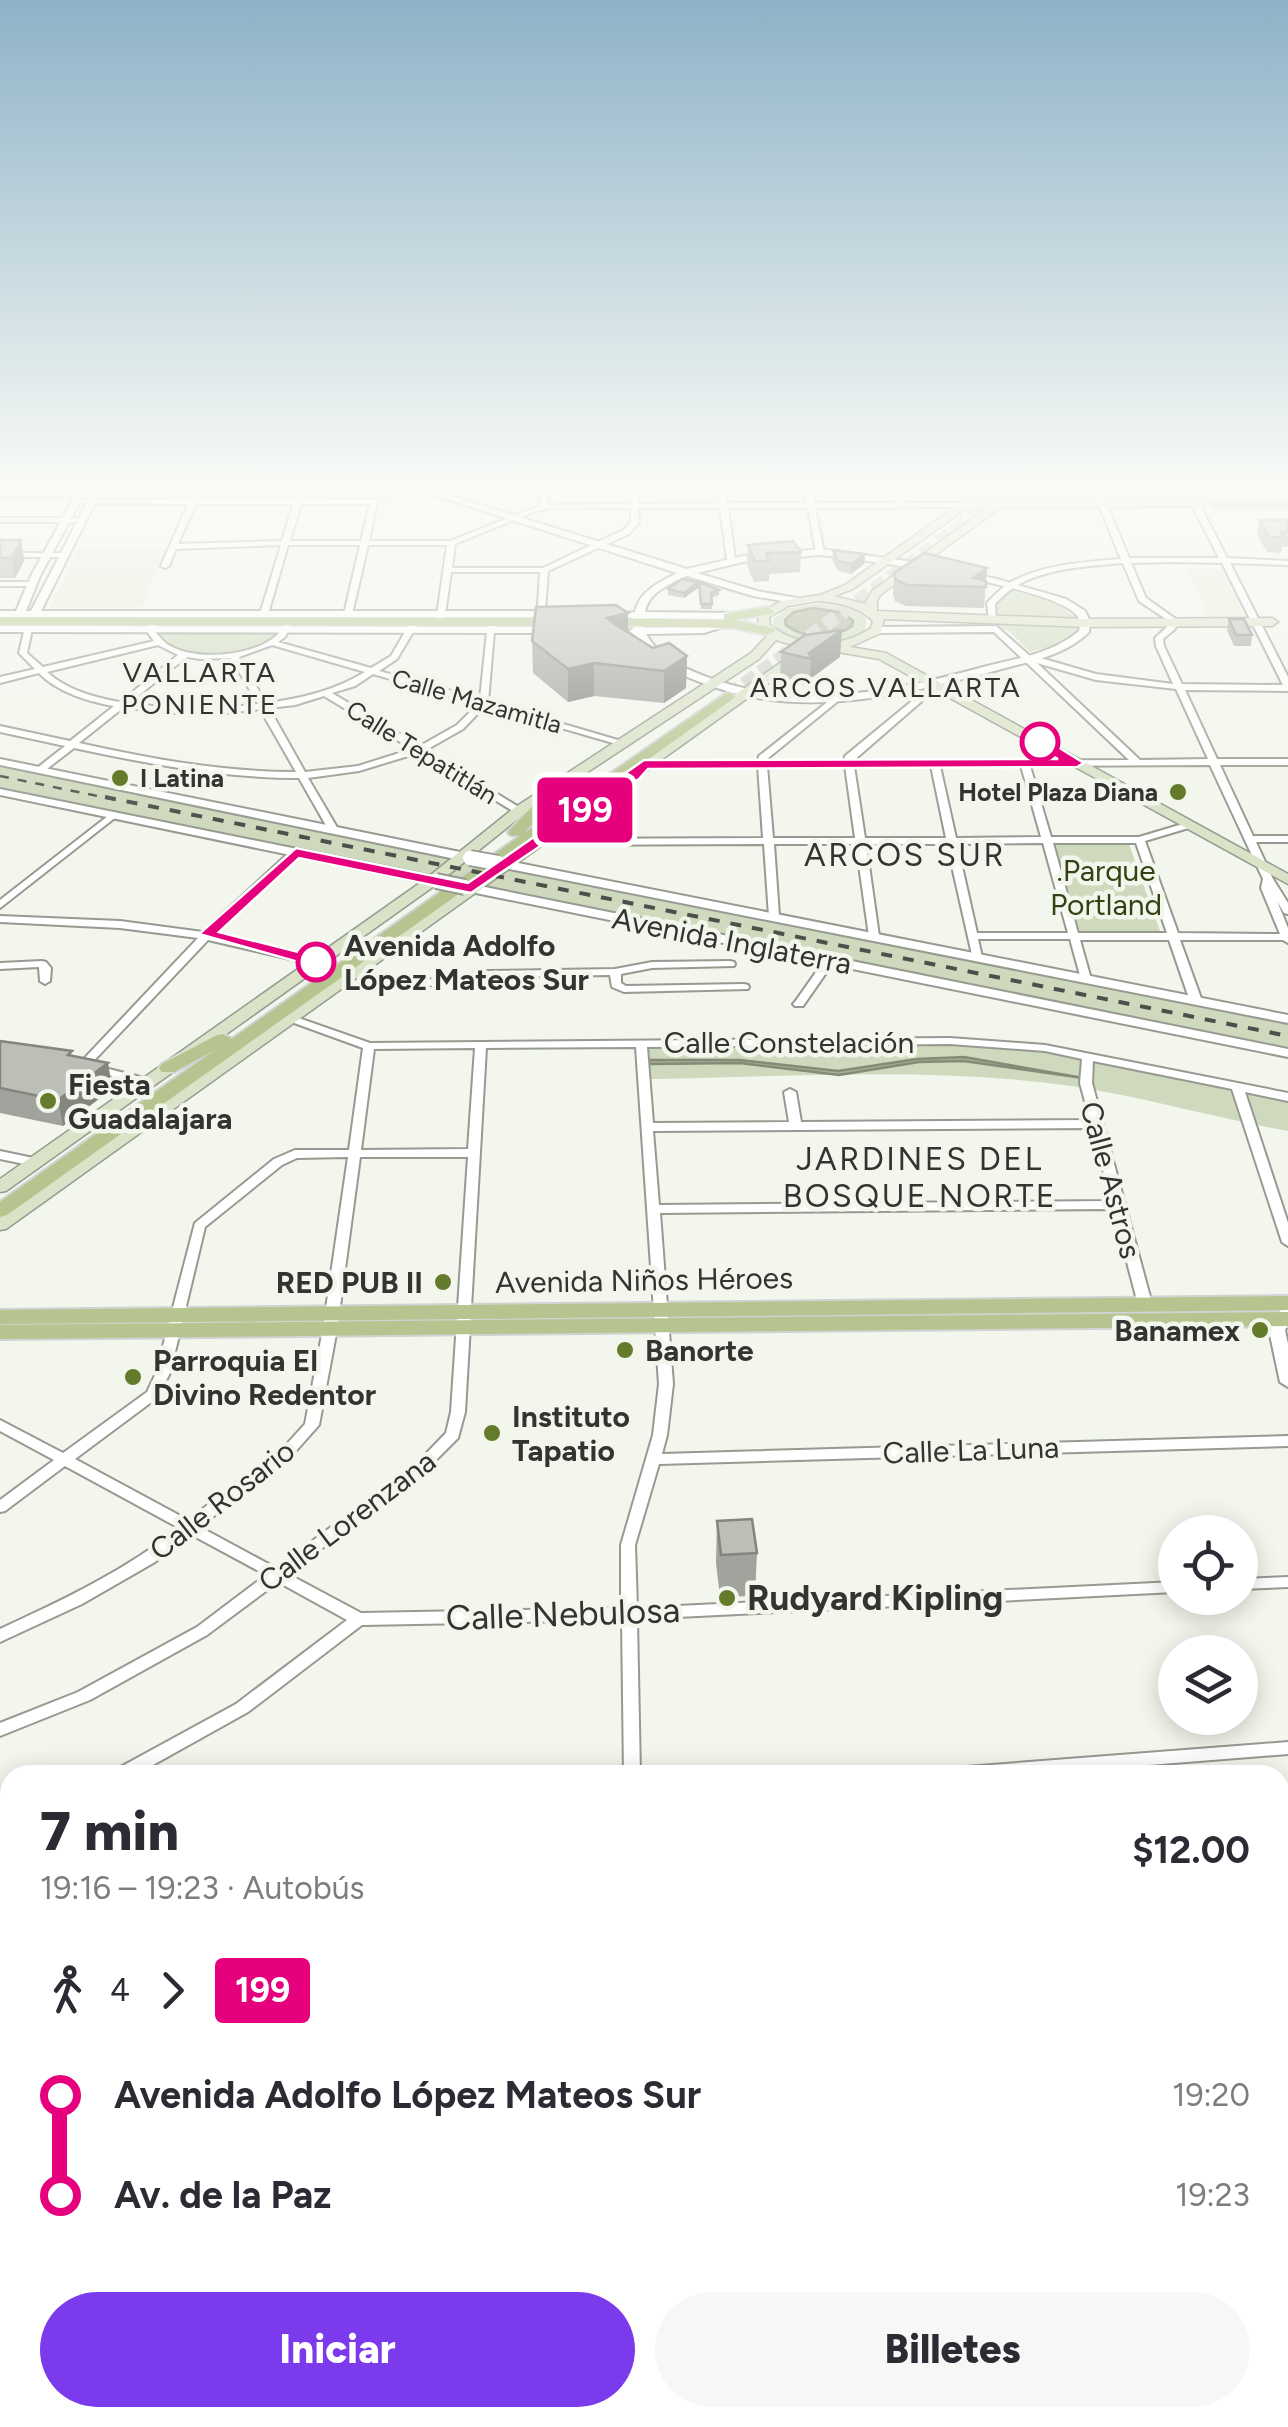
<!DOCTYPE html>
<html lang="es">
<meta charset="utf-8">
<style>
body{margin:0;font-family:Figtree,sans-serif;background:#f7f7f7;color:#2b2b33;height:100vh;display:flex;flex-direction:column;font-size:38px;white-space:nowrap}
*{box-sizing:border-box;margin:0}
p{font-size:32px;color:#7c7c81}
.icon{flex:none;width:55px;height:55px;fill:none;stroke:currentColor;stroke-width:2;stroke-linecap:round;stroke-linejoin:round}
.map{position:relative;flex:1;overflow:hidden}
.panel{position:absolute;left:0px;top:1765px;width:1290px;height:662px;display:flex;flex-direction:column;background:#fff;border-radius:30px 30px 0 0;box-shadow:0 5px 25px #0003}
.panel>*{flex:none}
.badge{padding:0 20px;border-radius:8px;font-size:35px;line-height:65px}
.tools{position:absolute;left:1158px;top:1515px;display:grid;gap:20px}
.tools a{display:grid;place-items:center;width:100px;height:100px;border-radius:50%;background:#fff;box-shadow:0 5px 25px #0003;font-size:50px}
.map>.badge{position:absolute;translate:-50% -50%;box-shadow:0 0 0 5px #fff}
.legs{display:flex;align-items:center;gap:15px;height:110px;padding:0 40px;font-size:32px}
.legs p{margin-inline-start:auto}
.headline{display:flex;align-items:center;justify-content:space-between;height:170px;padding:0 40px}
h1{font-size:55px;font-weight:800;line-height:75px}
.cta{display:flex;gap:20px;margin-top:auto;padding:20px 40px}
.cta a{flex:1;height:115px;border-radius:60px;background:#7c3aed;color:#fff;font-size:40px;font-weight:800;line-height:115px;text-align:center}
.cta a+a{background:#f7f7f7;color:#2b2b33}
ul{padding:0 40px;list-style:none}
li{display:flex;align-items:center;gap:35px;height:100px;font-size:38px}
li i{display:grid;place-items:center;width:15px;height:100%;margin:0 12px;background:currentColor}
li i::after{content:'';width:25px;height:25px;margin:-12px;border:8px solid;border-radius:50%;background:#fff}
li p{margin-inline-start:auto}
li:first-child i{background:linear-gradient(#0000 50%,currentColor 0)}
li:last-child i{background:linear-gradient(currentColor 50%,#0000 0)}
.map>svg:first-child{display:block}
</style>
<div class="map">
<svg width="1288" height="2427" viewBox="0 0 1288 2427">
<rect width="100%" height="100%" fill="#f2f6ec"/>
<path fill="#e5ebda" d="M79 548H166L142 607 50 608Z
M1186 569H1222L1244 615 1210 618Z"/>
<path fill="#cfd9bd" d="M1010 590 1053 601 1076 617 998 616 996 607Z
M823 603 850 608 866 618 865 630C842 647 796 646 774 626L773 620 784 609Z
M988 624 1080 626 1079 633 1067 642 1030 652 1009 631Z
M160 632H279C260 657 172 667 160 632Z
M0 765 1288 1023V1049L0 789Z
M1054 844H1129L1160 931 1080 932Z
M961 1045 1044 1051 1288 1101V1131C1216 1118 1144 1097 1071 1086 932 1066 790 1077 651 1079L641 1047Z"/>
<path fill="#a7b095" stroke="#848b77" stroke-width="2.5" d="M813 608 844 613 853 621 852 626C833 640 804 639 786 625L785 620 794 612Z
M964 1057 1083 1078 964 1061 919 1062 839 1075 740 1063 650 1064 648 1060H740L838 1071 917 1059Z"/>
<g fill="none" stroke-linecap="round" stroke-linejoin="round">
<path stroke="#cccfc7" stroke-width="14" stroke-dasharray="14 6" stroke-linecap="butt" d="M728 696 1020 483"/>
<g stroke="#969a91" stroke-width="4">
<path id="minor" d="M197 483H205L198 499H294L299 483H307L302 499 373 500 410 483H420L377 503 369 541H450L539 506 542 483H550L547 505 631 504 630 483H638V504L720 503 717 483H725L727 503H807L803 483H811L815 503H897L892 483H900L904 503H964L968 505 964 507 815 508 824 552 820 554 816 552 808 508H728L735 559 731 561 727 559 720 508H638L639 522 629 534 548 571 544 624 537 622 540 572H451L444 622 440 625 436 622 447 545H368L352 614 348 616 344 614 360 545H288L268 614 264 616 260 614 281 545 176 549 169 566 165 568 161 566 188 504 76 503 72 501 76 499H190ZM196 504H293L282 541 178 544ZM301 504H370L361 541H290ZM552 508H631V522L623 530 543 568H452L455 544 536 511Z
M1090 483H1098L1129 558H1219L1181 483H1189L1227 558 1288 561V565L1230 563 1288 677V691L1185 690 1217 759H1288V765H1220L1253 836H1288V842H1256L1273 879 1288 903V914L1284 913 1277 901 1288 928V943L1283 940H1180L1202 1001 1200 1003 1196 1004 1190 1001 1169 940H1080L1091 979 1086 982 1081 979 1070 939H978L982 957 977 960 973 959 947 844H866L879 936 874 939 869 936 856 844H774L779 916 774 919 769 916 764 844 536 845 531 842 536 839 763 838 758 766 644 767 639 764 644 761H758L759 756 835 696 838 697V701L767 759V761H844L845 756 935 682 939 685 938 687 853 761 1129 760 994 632 877 633 873 630 877 627 996 626 1031 657H1037L1096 674 1173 684 1156 646 1155 638 1168 626 1169 621 1139 601 1123 563C1090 566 1042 568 1013 588 1007 592 1001 598 995 604L996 623 989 621 987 603C994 596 1002 587 1011 582 1044 564 1085 562 1121 559ZM1175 562 1222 563 1283 685 1182 684 1164 646 1163 639 1175 629 1177 620 1146 598 1131 563ZM1037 663 1096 680 1176 689 1208 759 1140 760ZM1210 765 1263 879 1261 888 1280 934 1178 933 1145 841 1192 827V823H1186L1139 837H1051L1030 766ZM767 766H845L855 838H773ZM854 766H931L946 838H865ZM940 766H1021L1041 837 956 838ZM1043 843 1068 933H977L957 844ZM1053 843H1136L1167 933H1078Z
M0 492H80L84 494 80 496H0Z
M0 518H81L85 520 81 522H0Z
M0 553H64L68 555 64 557H0Z
M0 582H32L36 584 32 586H0Z
M155 618 159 621 156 633C159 636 163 641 167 644 193 662 257 657 279 633 282 629 284 624 287 619L290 618 294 621 285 637 278 642 371 668 391 656 412 620H418L419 622 397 659 379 671 480 699 488 622 495 620 488 702 628 743 623 746 620 745 485 706 463 729 426 750 522 809V813H516L418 753 359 771 308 778 338 829 333 832 328 829 299 778C222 778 149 764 74 748L43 772H37V768L65 746 0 732V726L70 741 114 706C89 702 57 692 39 673L0 683V677L35 669 19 653 25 627 32 629 27 653 43 667 154 641 148 633 151 621ZM158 645 178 655 120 702C96 698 65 689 47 672ZM272 645 365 672C336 690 300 699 266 703L239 657ZM187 657 200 659 231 658 258 704C215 710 172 710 129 703ZM373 674 478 704 457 725 420 746 332 693 355 686ZM324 696 412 749 358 766 305 772 269 708 295 705ZM124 707C170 715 214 716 260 709L296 772C222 772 151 759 79 743Z
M113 812 118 815 116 817 0 908V900Z
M295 850 299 851V855L213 934 320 960 321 962 320 964 316 965 208 940 87 1068H79L77 1066 79 1064 198 938 120 928 0 922V916L120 921 203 932 291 851Z
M830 957 835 960 803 1006H795L793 1004 795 1002 826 958Z
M42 961 46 962 51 968 50 981 45 984 40 981 39 967 0 969V963Z
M730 961 734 962 735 964 734 966 652 968 621 974V983L626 986 744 984 748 985 749 987 748 989 624 992 612 987 610 975 488 977 413 988 352 977 347 974 352 971 413 982 488 971 615 969 652 962Z
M290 1015 370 1043 950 1038 1045 1045 1288 1093V1101L1245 1092 1288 1223V1246L1282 1242 1232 1089 1093 1061 1092 1083 1152 1304 1145 1308 1138 1304 1113 1209 660 1213 673 1384 667 1435 662 1454 1288 1436V1446L659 1464 635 1545 637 1608 1175 1582V1592L637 1619 640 1775H624L622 1620 362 1625 248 1712 135 1775H113L115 1770 236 1704 347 1620 278 1582 207 1635 90 1700 0 1736V1723L78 1692 197 1627 266 1575 190 1534 155 1562 82 1604 0 1642V1629C63 1600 124 1571 179 1528L65 1466 5 1511 0 1512V1500L54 1460 0 1431V1420L63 1453 147 1392 156 1373 195 1223 274 1159 295 1150H349L363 1048 286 1020 284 1018ZM950 1044 1045 1051 1082 1059 1080 1083 1090 1120 801 1122 796 1092 790 1089 784 1092 789 1122 653 1123 647 1047ZM636 1047 659 1384 653 1435 621 1545V1608L361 1613 288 1574 427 1469 458 1438 465 1412 486 1048ZM475 1048 468 1149 361 1150 374 1049ZM1092 1128 1111 1201 659 1205 653 1131ZM348 1157 323 1329 305 1424 285 1446 188 1520 75 1459 157 1398 170 1373 205 1227 282 1165 297 1158ZM360 1157H468L451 1412 446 1433 417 1463 276 1568 200 1527 295 1452 319 1425 337 1329Z
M97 1066 152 1080 154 1082 148 1085 93 1071 91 1069 93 1067Z
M0 1151 38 1159 40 1162 34 1166 0 1159Z
M1288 1577V1587L1240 1589V1579Z
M1288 1742V1754L1022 1775H931L933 1770 939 1769Z
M1280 1936H1288V1950H1280Z
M1280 2167 1288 2169V2187L1280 2185Z
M192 2418H224L221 2425 218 2427H185L188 2420Z
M582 2418H602V2427H582Z"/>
</g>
<g stroke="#969a91" stroke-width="4">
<path id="tertiary" d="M82 483H90L40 576 26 611H31L97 483H105L41 611H552L557 614 552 617H38L35 623H27L28 617H25V622L20 625 15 622V617H0V611H16L31 576Z
M377 483H390L414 492 410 495Z
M397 483H410L687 569 743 556 820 549 914 562 997 579 1066 599 1085 611 1090 621 1089 632C1065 656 1030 661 998 670 906 694 810 719 717 688 695 681 672 672 655 658 645 650 639 636 629 631L634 628V618L626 617V613L635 612C639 591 660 582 677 573ZM820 555C861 559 1057 586 1077 616 1081 621 1080 625 1079 631 1053 653 1019 658 987 666 896 691 799 712 707 677 683 668 659 657 646 634L704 633 732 624 727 621 704 627 644 628V618L736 619 741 616 736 613 645 612C648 593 668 585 684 577L687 576 753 596 794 603 799 600 797 598 757 591 697 573 743 562Z
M0 626 551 627 556 630 551 633 0 632Z
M0 759 470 854 476 858 470 862 0 765Z
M0 789 436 877 442 881 436 885 0 795Z
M498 859 1288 1015V1023L494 866 492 863Z
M465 883 1288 1049V1057L461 890 459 887Z
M1288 1307V1325L1285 1330 1288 1344V1387L1280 1382 1269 1330 1282 1308Z
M0 1803 10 1807V1825L0 1821Z
M0 1925 10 1929V1949L0 1945Z
M10 2212V2235L0 2239V2216Z
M10 2242V2265L0 2269V2246Z
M790 2418H828L833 2427H794Z
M985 2418H1011L1007 2427H981Z
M1193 2418H1232L1237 2427H1197Z"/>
</g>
<g stroke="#969a91" stroke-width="3">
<path id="secondary" d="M989 483H1001L976 502H995L1021 483H1033L1009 501 1233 500 1238 503 1233 506 1000 508 880 595 877 601V611L1086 619 1272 618 1278 622 1272 626 1086 627 884 619 881 633 850 647 886 653 1288 874V884L879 659 826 650 812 652 6 1229 0 1230V1217L801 648 776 640 759 659 524 814 437 884 6 1191 0 1192V1179L427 878 514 808 751 653 768 635 758 626 759 614 781 601 820 595 845 585ZM967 508H987L872 591 865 604 834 596 853 589ZM819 601C840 603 857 606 873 621L871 628C840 649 799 648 770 625L769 617 788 606Z"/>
</g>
<g stroke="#d2d2d2" stroke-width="4">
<path id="primary" d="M1288 501V509H1215L1209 505 1215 501Z
M767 607 774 611 772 614 734 620 773 628 775 631 768 635 733 628 602 626 595 622 602 618 724 620V614Z
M0 617 558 618 565 622 558 626 0 625Z
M728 692 735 696 733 699 7 1215 0 1217V1202L215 1050 174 1072H162L159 1068 162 1064 217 1035 223 1034 232 1039 520 836 510 835 508 832 561 776 566 774 574 779 523 834Z
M1288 1296V1310L0 1324V1310Z
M1288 1312V1326L0 1339V1325Z"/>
</g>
<g stroke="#d2d2d2" stroke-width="4">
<path id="motorway" d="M0 1843 10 1846V1873L0 1869Z
M0 1886 10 1890V1917L0 1914Z
M886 2418H976L980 2427H890Z
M1059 2418H1151L1155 2427H1055Z"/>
</g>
<use href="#minor" fill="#fff" fill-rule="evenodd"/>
<use href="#tertiary" fill="#fff" fill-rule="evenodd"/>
<use href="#secondary" fill="#dae2c7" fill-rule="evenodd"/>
<use href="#primary" fill="#b6c58f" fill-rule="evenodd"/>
<use href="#motorway" fill="#859e44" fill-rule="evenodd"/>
<path stroke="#4d4f4b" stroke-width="2.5" stroke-dasharray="9 9" stroke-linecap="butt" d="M0 776 117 800"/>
<path stroke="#4d4f4b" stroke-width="4" stroke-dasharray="11 11" stroke-linecap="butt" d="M105 797 1288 1036"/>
<g stroke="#969a91" stroke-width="18" stroke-linecap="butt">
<path id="tertiary-bridge-far1" d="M470 858 498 863
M436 881 465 887"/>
</g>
<g stroke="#969a91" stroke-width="26" stroke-linecap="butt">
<path id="tertiary-bridge" d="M1030 2427 1034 2418"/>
</g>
<use href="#tertiary-bridge-far1" stroke="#fff" stroke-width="14"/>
<use href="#tertiary-bridge" stroke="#fff" stroke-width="22"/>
</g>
<path fill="#a1a49c" d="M929 483H974L973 488 930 489Z
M1259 520 1288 521V547H1282L1281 553 1267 552 1257 535Z
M0 540H21L24 561 15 578H0Z
M748 545 801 552 800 572 769 574V581L754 582 747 565Z
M833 550 865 554 864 564 851 574 838 571 832 560Z
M987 568 984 608 906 606 895 601 893 594 894 573Z
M698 582V588L684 598 668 595V589Z
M699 582 719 590V595L712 598V609H701Z
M1229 619 1252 635 1251 646H1234L1227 630Z
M628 632 653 648 687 656 686 688 664 703 594 696 568 702 533 673 532 641Z
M781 652 840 657 810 679V687L780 679Z
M0 1041 108 1063 112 1089 63 1126 0 1113Z
M717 1521 757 1553 755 1596 720 1597 716 1563Z"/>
<path fill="#83867f" d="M21 540 24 561 15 578 12 558Z
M865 554 864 564 851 574V564Z
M987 568 985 587 973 578Z
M698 582V588L684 598V593Z
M628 613V645L607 618Z
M842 630 840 657 810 679 811 659 809 653Z
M687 656 686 688 664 703V671Z
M594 663V696L568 702V669Z
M108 1063 112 1089 63 1126 58 1100Z"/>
<path fill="#bbbfb5" stroke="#83867f" stroke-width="2.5" d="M1259 520H1287L1288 532H1281L1284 537H1269Z
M0 540H21L12 558H0Z
M793 541 801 552 766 553 769 561H755L748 545Z
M833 550 865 554 851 564 838 561Z
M924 553 987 568 973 578 986 581V587L907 585 896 580 894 573Z
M682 579 698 582 684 593 668 589Z
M699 582 719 590 711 593 712 604H701Z
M616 605 628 613 607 618 616 625 653 648 669 643 687 656 664 671 594 663 568 669 532 641 536 607Z
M1229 619H1244L1252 635H1236Z
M842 630 809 653 811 659 781 652 805 635Z
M0 1041 72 1051 68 1055 108 1063 58 1100 0 1088Z
M752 1519 757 1553 721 1555 717 1521Z"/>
<linearGradient id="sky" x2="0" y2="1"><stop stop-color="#8eb2c7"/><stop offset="0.59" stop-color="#f9fbf6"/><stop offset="1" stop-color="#f9fbf6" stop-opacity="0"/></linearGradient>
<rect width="1288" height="823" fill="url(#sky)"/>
<path fill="#e6007e" stroke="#fff" stroke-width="2.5" d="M1034 739H1045L1084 763 1077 767 648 769 639 779 471 893 299 858 219 932 322 958 325 962 316 967 199 934 296 848 468 883 644 760 1058 759 1034 746Z"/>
<g fill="#fff" stroke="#e6007e" stroke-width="5">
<circle cx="1040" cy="742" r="18"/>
<circle cx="316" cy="962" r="18"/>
</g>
<g fill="#657b2c" stroke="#f2f6ec" stroke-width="4">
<circle cx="120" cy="778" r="10"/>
<circle cx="1178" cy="792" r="10"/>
<circle cx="48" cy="1101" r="10"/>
<circle cx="443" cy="1282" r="10"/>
<circle cx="1260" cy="1330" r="10"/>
<circle cx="625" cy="1350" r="10"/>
<circle cx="133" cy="1377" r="10"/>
<circle cx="492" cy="1433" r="10"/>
<circle cx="727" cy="1598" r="10"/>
</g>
<g text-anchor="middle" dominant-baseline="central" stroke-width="9" stroke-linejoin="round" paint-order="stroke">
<g font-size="25" fill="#333431" stroke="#f2f6ec">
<text transform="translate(477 701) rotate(16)">Calle Mazamitla</text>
<text transform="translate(422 752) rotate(32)">Calle Tepatitlán</text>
</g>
<g font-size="25" font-weight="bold" fill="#333431" stroke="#f2f6ec" text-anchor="start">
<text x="140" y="778">I Latina</text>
<text x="1158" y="792" text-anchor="end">Hotel Plaza Diana</text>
</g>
<g font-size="28" letter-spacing="2.5" fill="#333431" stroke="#f2f6ec">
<text x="200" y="672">VALLARTA<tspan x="200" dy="32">PONIENTE</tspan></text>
<text x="886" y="687">ARCOS VALLARTA</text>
</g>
<g font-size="30" fill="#354113" stroke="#f2f6ec">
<text x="1106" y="870">.Parque<tspan x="1106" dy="34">Portland</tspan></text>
</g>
<g font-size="30" fill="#333431" stroke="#f2f6ec">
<text transform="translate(732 941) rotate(11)">Avenida Inglaterra</text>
<text x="789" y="1042">Calle Constelación</text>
<text transform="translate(1111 1180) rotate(75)">Calle Astros</text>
<text transform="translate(644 1280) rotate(-1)">Avenida Niños Héroes</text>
<text transform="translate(971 1450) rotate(-2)">Calle La Luna</text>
<text transform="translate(222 1500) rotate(-38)">Calle Rosario</text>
<text transform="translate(347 1521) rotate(-37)">Calle Lorenzana</text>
</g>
<g font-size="30" font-weight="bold" fill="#333431" stroke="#f2f6ec" text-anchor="start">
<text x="344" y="945">Avenida Adolfo<tspan x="344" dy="34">López Mateos Sur</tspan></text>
</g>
<g font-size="30" font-weight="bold" fill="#333431" stroke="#f2f6ec" text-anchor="start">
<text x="68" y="1084">Fiesta<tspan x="68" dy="34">Guadalajara</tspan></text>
<text x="423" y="1282" text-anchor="end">RED PUB II</text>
<text x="1240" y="1330" text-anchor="end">Banamex</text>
<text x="645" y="1350">Banorte</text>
<text x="153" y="1360">Parroquia El<tspan x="153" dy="34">Divino Redentor</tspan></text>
<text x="512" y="1416">Instituto<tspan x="512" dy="34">Tapatio</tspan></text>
</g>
<g font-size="32" letter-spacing="2.5" fill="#333431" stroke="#f2f6ec">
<text x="905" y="855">ARCOS SUR</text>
<text x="920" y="1159">JARDINES DEL<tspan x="920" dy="37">BOSQUE NORTE</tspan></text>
</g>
<g font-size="35" font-weight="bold" fill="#333431" stroke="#f2f6ec" text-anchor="start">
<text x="747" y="1598">Rudyard Kipling</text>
</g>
<g font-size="35" fill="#333431" stroke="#f2f6ec">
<text transform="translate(563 1614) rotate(-2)">Calle Nebulosa</text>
</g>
</g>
</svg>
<div class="tools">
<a><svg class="icon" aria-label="locate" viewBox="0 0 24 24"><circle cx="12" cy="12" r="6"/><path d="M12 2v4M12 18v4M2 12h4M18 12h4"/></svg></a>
<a><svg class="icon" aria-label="layers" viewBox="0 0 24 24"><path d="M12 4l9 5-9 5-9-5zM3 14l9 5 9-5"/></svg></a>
</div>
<b class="badge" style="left:585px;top:810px;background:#e6007e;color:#fff">199</b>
<section class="panel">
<div class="headline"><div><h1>7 min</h1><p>19:16 – 19:23 · Autobús</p></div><b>$12.00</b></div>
<div class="legs"><svg class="icon" aria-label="walk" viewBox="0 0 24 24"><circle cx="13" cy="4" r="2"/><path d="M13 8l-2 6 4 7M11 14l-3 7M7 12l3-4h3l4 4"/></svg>4<svg class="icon" aria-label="forward" viewBox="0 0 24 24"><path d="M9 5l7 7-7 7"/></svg><b class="badge" style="background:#e6007e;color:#fff">199</b></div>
<ul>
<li><i style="color:#e6007e"></i><b>Avenida Adolfo López Mateos Sur</b><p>19:20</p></li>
<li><i style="color:#e6007e"></i><b>Av. de la Paz</b><p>19:23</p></li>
</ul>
<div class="cta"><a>Iniciar</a><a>Billetes</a></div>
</section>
</div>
